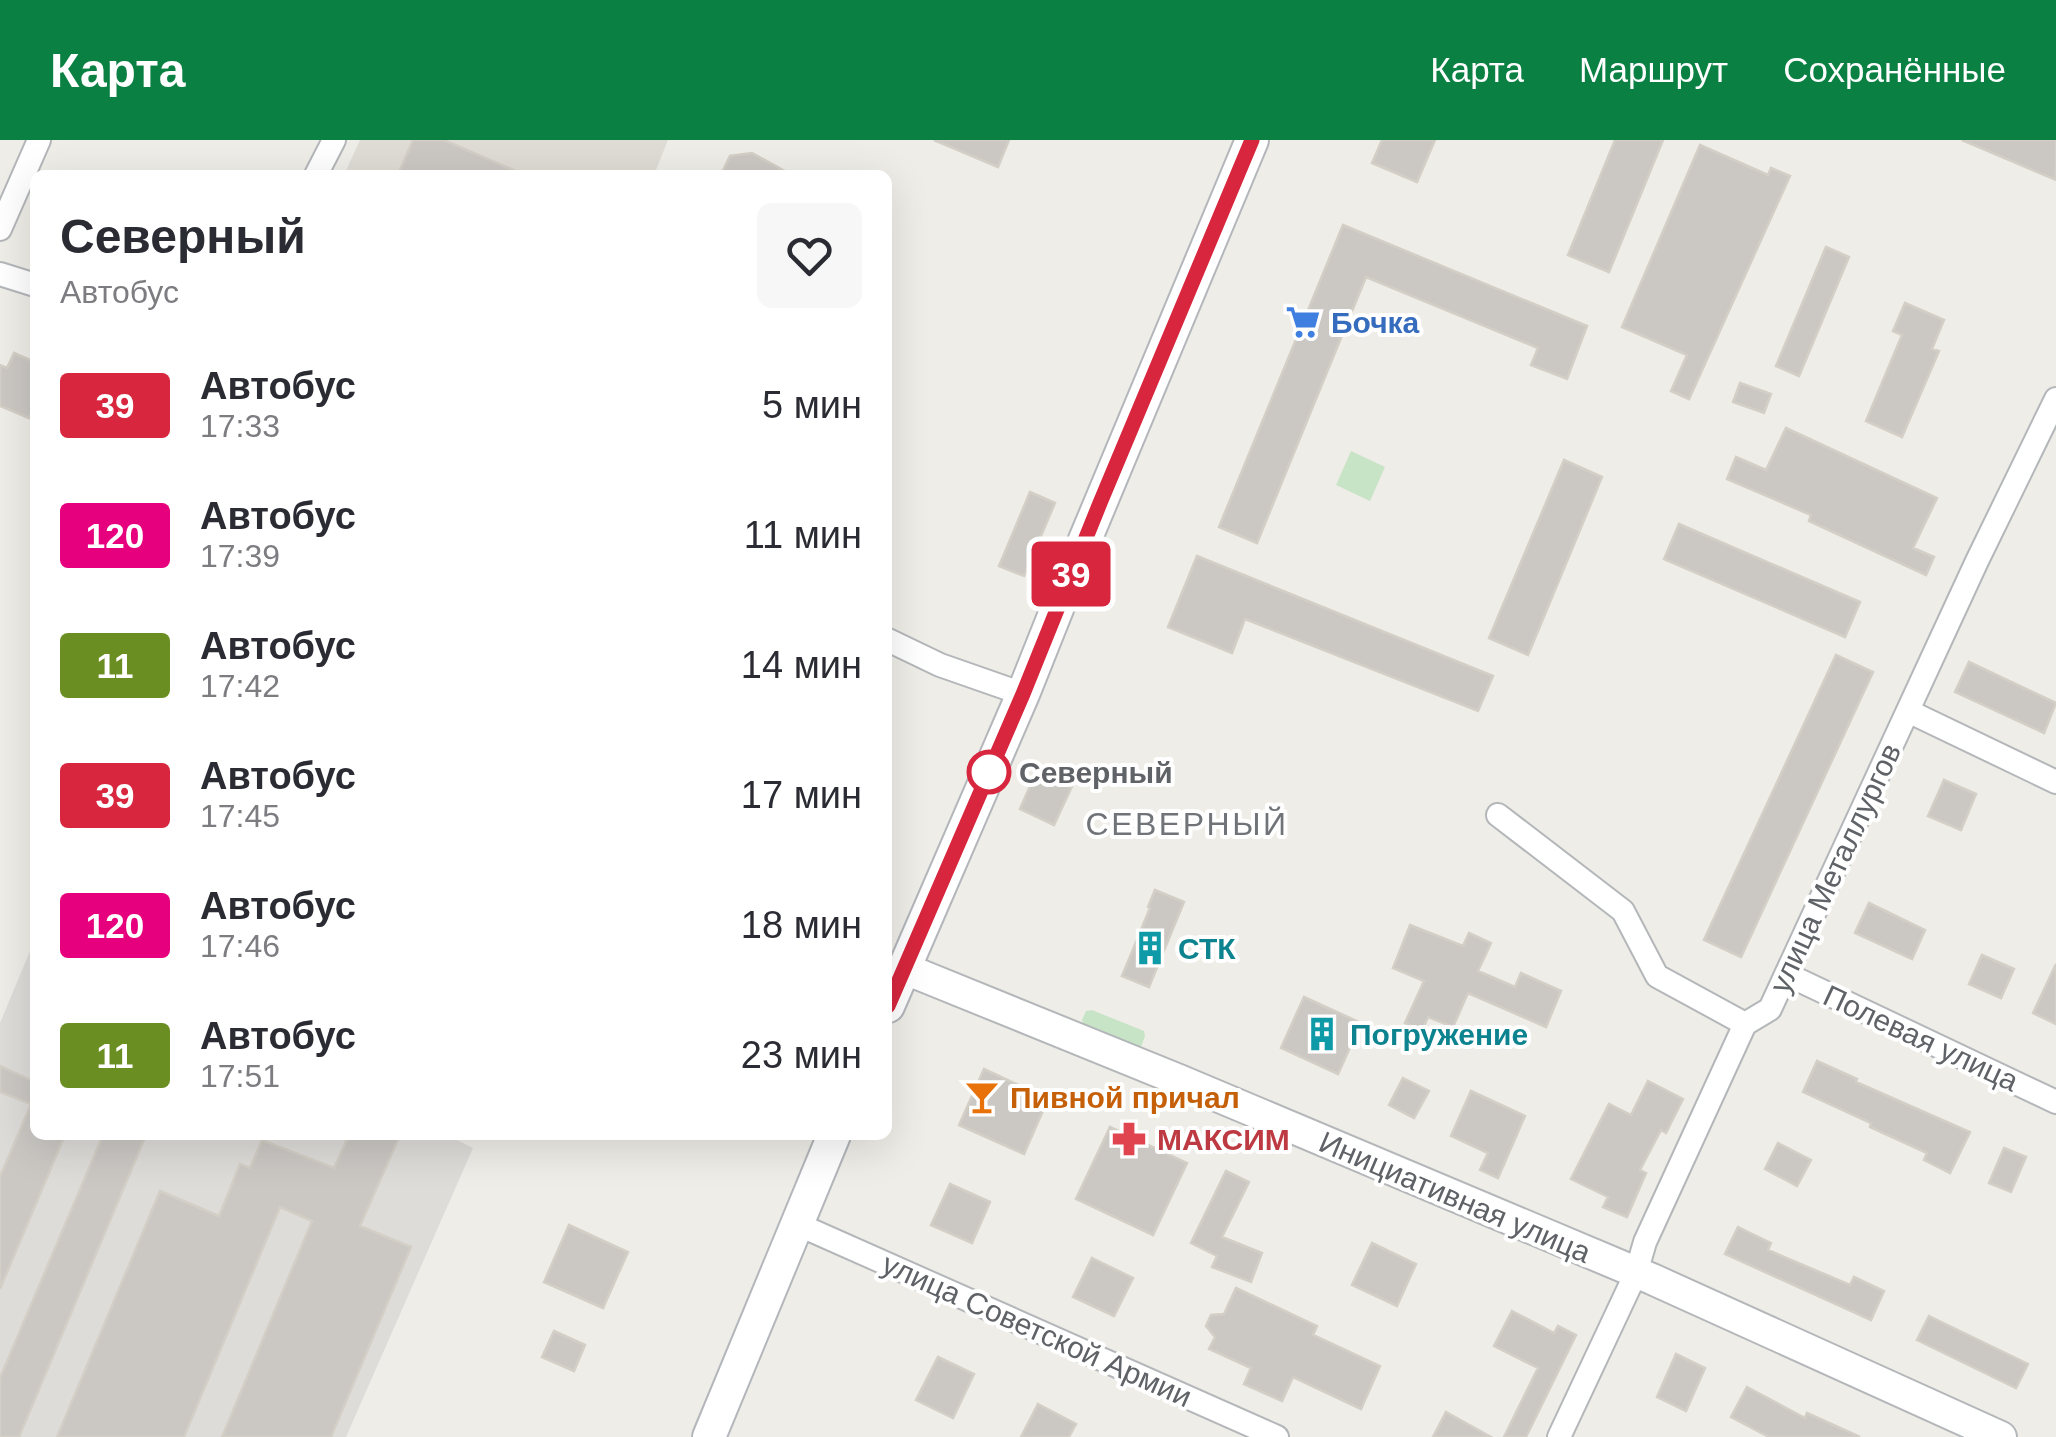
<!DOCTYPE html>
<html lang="ru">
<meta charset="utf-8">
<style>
body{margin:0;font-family:Helvetica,sans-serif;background:#f7f7f7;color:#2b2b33;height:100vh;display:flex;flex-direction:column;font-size:38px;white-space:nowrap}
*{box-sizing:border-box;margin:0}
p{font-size:32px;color:#7c7c81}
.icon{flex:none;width:55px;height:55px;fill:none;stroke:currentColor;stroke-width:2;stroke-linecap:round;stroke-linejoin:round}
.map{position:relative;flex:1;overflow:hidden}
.panel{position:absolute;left:30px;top:30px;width:862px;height:970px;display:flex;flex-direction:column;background:#fff;border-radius:15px;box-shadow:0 10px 40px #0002}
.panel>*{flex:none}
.badge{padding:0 20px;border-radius:8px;font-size:35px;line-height:65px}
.map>.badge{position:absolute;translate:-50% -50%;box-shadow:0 0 0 5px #fff}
.round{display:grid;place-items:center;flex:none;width:105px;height:105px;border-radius:15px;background:#f7f7f7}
.summary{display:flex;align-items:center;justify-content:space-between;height:170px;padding:0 30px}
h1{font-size:48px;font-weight:700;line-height:75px}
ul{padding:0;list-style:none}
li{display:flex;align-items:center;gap:30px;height:130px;padding:0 30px}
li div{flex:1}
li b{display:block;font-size:38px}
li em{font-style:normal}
li .badge{min-width:110px;font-weight:700;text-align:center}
header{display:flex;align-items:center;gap:60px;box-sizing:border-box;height:140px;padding:0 50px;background:#0b8043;color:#fff}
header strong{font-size:48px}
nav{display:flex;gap:55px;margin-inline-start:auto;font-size:35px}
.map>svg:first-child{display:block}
</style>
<header>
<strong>Карта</strong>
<nav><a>Карта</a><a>Маршрут</a><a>Сохранённые</a></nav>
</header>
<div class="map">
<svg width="2056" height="1297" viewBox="0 0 2056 1297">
<rect width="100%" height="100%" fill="#efede7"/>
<path fill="#dedcd9" d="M35 799V995H447L473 1008 346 1297H0V883Z"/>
<path fill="#dfdcd6" d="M360 0H668L654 35H344Z"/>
<path fill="#c8e4c6" d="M1351 311 1385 327 1370 361 1336 345Z
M1092 870 1144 891 1145 896 1141 907H1133L1084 885 1082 880 1086 871Z"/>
<path fill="#cbc8c4" stroke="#d4cfc6" stroke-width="2.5" d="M413 0H444L525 35H398Z
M934 0H1009L998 27Z
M1382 0H1435L1417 42 1372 23Z
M1615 0H1663L1609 132 1568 115Z
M1962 0H2056V40Z
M1700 5 1768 35 1771 28 1790 36 1689 259 1671 251 1687 215 1622 187Z
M752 13 792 35H721L730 16Z
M1343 85 1587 186 1567 239 1531 225 1538 208 1366 137 1257 403 1219 387Z
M1826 107 1849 117 1799 236 1776 226Z
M1905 163 1944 180 1932 209 1939 211 1902 297 1866 281 1902 195 1893 191Z
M14 213 35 222V263L29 278 0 266V225L7 228Z
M1740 243 1771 254 1764 273 1733 262Z
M1786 288 1937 358 1913 408 1934 417 1926 435 1809 381 1811 375 1727 339 1736 317 1766 330Z
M1564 320 1602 337 1528 515 1489 498Z
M1030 352 1055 363 1024 436 999 426Z
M1679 384 1860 462 1845 497 1664 419Z
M1197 416 1493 536 1478 571 1245 479 1232 513 1168 487Z
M1836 515 1873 532 1741 817 1704 800Z
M1969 522 2056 563 2044 593 1955 552Z
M1038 628 1073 644 1054 685 1020 669Z
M1944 640 1976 654 1961 690 1928 676Z
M1155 750 1184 762 1149 847 1122 836 1150 768 1148 767Z
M1869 763 1925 790 1912 819 1855 793Z
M1410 785 1463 806 1469 793 1491 803 1478 831 1515 847 1521 833 1561 851 1546 887 1468 853 1453 887 1428 877 1422 891 1405 883 1424 841 1393 828Z
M1982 815 2014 829 2001 858 1969 844Z
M2056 824V884L2033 873Z
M1304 857 1361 883 1338 934 1281 908Z
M1817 921 1857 939 1856 942 1970 992 1950 1033 1924 1020 1927 1013 1870 987 1871 983 1803 952Z
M0 926 35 942V995H65L0 1149V1037L31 964 0 952Z
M984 929 1048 959 1024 1014 959 985Z
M1403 938 1429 951 1414 978 1389 965Z
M1648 941 1683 959 1666 993 1661 990 1640 1030 1646 1033 1627 1077 1603 1067 1608 1057 1571 1039 1609 964 1631 975Z
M1471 951 1525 976 1498 1038 1480 1030 1488 1013 1451 996Z
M1110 987 1187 1023 1153 1095 1076 1059Z
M103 995H146L19 1297H0V1238Z
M349 995H400L360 1086 411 1107 331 1297H222L312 1081 280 1067 184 1297H57L160 1051 219 1076 240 1024 250 1028 262 1000 334 1028Z
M1778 1003 1811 1020 1797 1046 1765 1029Z
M2004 1008 2026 1017 2011 1052 1989 1043Z
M1226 1031 1249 1042 1222 1097 1262 1113 1251 1142 1212 1127 1217 1116 1191 1103Z
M950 1044 990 1062 972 1103 931 1085Z
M569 1085 628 1112 603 1168 544 1142Z
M1738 1087 1771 1103 1768 1110 1850 1145 1854 1137 1884 1151 1871 1180 1725 1114Z
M1372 1103 1416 1124 1397 1166 1352 1145Z
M1092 1118 1133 1138 1114 1176 1073 1157Z
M1236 1148 1317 1186 1313 1195 1380 1226 1361 1269 1293 1237 1282 1261 1244 1244 1251 1228 1209 1209 1215 1197 1206 1186 1211 1175 1224 1174Z
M1512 1171 1554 1193 1558 1186 1576 1195 1526 1297H1504L1538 1228 1494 1206Z
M1929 1176 2028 1224 2016 1248 1917 1200Z
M554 1191 585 1205 574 1231 542 1217Z
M1676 1214 1705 1228 1686 1271 1657 1257Z
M938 1217 974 1234 953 1278 916 1260Z
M1747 1247 1805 1278 1807 1273 1860 1297H1769L1731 1277Z
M1038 1264 1076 1284 1069 1297H1021Z
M1446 1272 1491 1297H1433Z"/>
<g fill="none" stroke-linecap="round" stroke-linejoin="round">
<g stroke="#b4b7ba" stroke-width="26">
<path id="minor" d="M316 35 334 0
M0 89 39 0
M0 134 35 145
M888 500 940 525 1023 554
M1908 571 2056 642
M1498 675 1623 771 1657 836 1745 884
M1786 834 2056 962
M797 1084 1277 1297
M1559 1297 1636 1133 1645 1102 1745 884 1770 869 1977 421 2056 259"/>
</g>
<g stroke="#b4b7ba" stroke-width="34">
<path id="tertiary" d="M903 828 1179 940 1652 1139 2001 1297"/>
</g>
<g stroke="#b3b6ba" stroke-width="36">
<path id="secondary" d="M888 866 1023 554 1072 431 1252 0
M709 1297 834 995"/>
</g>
<use href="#minor" stroke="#fff" stroke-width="22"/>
<use href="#tertiary" stroke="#fff" stroke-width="30"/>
<use href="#secondary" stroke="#fff" stroke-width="32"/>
</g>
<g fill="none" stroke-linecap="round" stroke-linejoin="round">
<g stroke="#fff" stroke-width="22">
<path id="line" d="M888 866 1023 554 1100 363 1252 0"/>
</g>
<use href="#line" stroke="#d7263d" stroke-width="15"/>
</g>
<defs>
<g id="supermarket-bare" transform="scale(2.7)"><path d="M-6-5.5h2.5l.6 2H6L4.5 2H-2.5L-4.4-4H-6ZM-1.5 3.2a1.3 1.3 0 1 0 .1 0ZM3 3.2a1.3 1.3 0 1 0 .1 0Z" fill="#3f7fe0" stroke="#fff" stroke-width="2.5" paint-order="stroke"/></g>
<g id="building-bare" transform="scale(2.7)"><path d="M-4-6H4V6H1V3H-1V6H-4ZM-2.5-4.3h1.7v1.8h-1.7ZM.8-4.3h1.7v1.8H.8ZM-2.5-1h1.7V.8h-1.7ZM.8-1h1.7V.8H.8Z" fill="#0f9aa8" stroke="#fff" stroke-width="2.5" paint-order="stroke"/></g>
<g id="bar-bare" transform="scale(2.7)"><path d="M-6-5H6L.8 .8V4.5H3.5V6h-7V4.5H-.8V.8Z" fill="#e8710a" stroke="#fff" stroke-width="2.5" paint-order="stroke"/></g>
<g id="pharmacy-bare" transform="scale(2.7)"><path d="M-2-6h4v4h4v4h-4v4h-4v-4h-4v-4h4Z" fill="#e0444e" stroke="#fff" stroke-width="2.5" paint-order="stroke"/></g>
</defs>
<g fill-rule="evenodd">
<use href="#supermarket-bare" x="1303" y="182"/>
<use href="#building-bare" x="1150" y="808"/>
<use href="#building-bare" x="1322" y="894"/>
<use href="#bar-bare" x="982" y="957"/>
<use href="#pharmacy-bare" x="1129" y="999"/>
</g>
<circle fill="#fff" stroke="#d7263d" stroke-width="5" cx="989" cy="632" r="20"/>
<g text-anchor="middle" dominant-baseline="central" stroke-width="8" stroke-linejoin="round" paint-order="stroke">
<g font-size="30" font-weight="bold" fill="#366cbe" stroke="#fff" text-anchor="start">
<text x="1331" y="182">Бочка</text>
</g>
<g font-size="30" font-weight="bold" fill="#5f6266" stroke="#fff" text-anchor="start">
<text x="1019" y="632">Северный</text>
</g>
<g font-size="30" fill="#5f6266" stroke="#fff">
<text transform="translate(1835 728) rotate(-65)">улица Металлургов</text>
<text transform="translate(1921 898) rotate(25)">Полевая улица</text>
<text transform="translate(1455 1057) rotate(23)">Инициативная улица</text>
<text transform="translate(1037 1190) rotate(24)">улица Советской Армии</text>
</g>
<g font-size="30" font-weight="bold" fill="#0d838f" stroke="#fff" text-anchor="start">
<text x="1178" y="808">СТК</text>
<text x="1350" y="894">Погружение</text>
</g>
<g font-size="30" font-weight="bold" fill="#c56008" stroke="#fff" text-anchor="start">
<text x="1010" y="957">Пивной причал</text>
</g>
<g font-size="30" font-weight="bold" fill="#be3a42" stroke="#fff" text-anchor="start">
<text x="1157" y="999">МАКСИМ</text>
</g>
<g font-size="32" letter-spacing="2.5" fill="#707478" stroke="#fff">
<text x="1187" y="684">СЕВЕРНЫЙ</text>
</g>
</g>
</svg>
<b class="badge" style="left:1071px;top:434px;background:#d7263d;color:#fff">39</b>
<section class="panel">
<div class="summary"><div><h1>Северный</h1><p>Автобус</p></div><a class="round"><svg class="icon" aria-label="heart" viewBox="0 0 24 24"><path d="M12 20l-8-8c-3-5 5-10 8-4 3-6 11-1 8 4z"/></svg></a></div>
<ul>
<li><span class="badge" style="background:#d7263d;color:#fff">39</span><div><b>Автобус</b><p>17:33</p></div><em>5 мин</em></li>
<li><span class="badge" style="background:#e6007e;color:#fff">120</span><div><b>Автобус</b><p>17:39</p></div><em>11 мин</em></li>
<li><span class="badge" style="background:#6b8e23;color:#fff">11</span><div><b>Автобус</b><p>17:42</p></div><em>14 мин</em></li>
<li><span class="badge" style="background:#d7263d;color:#fff">39</span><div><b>Автобус</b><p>17:45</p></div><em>17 мин</em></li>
<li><span class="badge" style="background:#e6007e;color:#fff">120</span><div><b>Автобус</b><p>17:46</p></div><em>18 мин</em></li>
<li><span class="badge" style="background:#6b8e23;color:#fff">11</span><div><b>Автобус</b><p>17:51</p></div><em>23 мин</em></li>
</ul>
</section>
</div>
